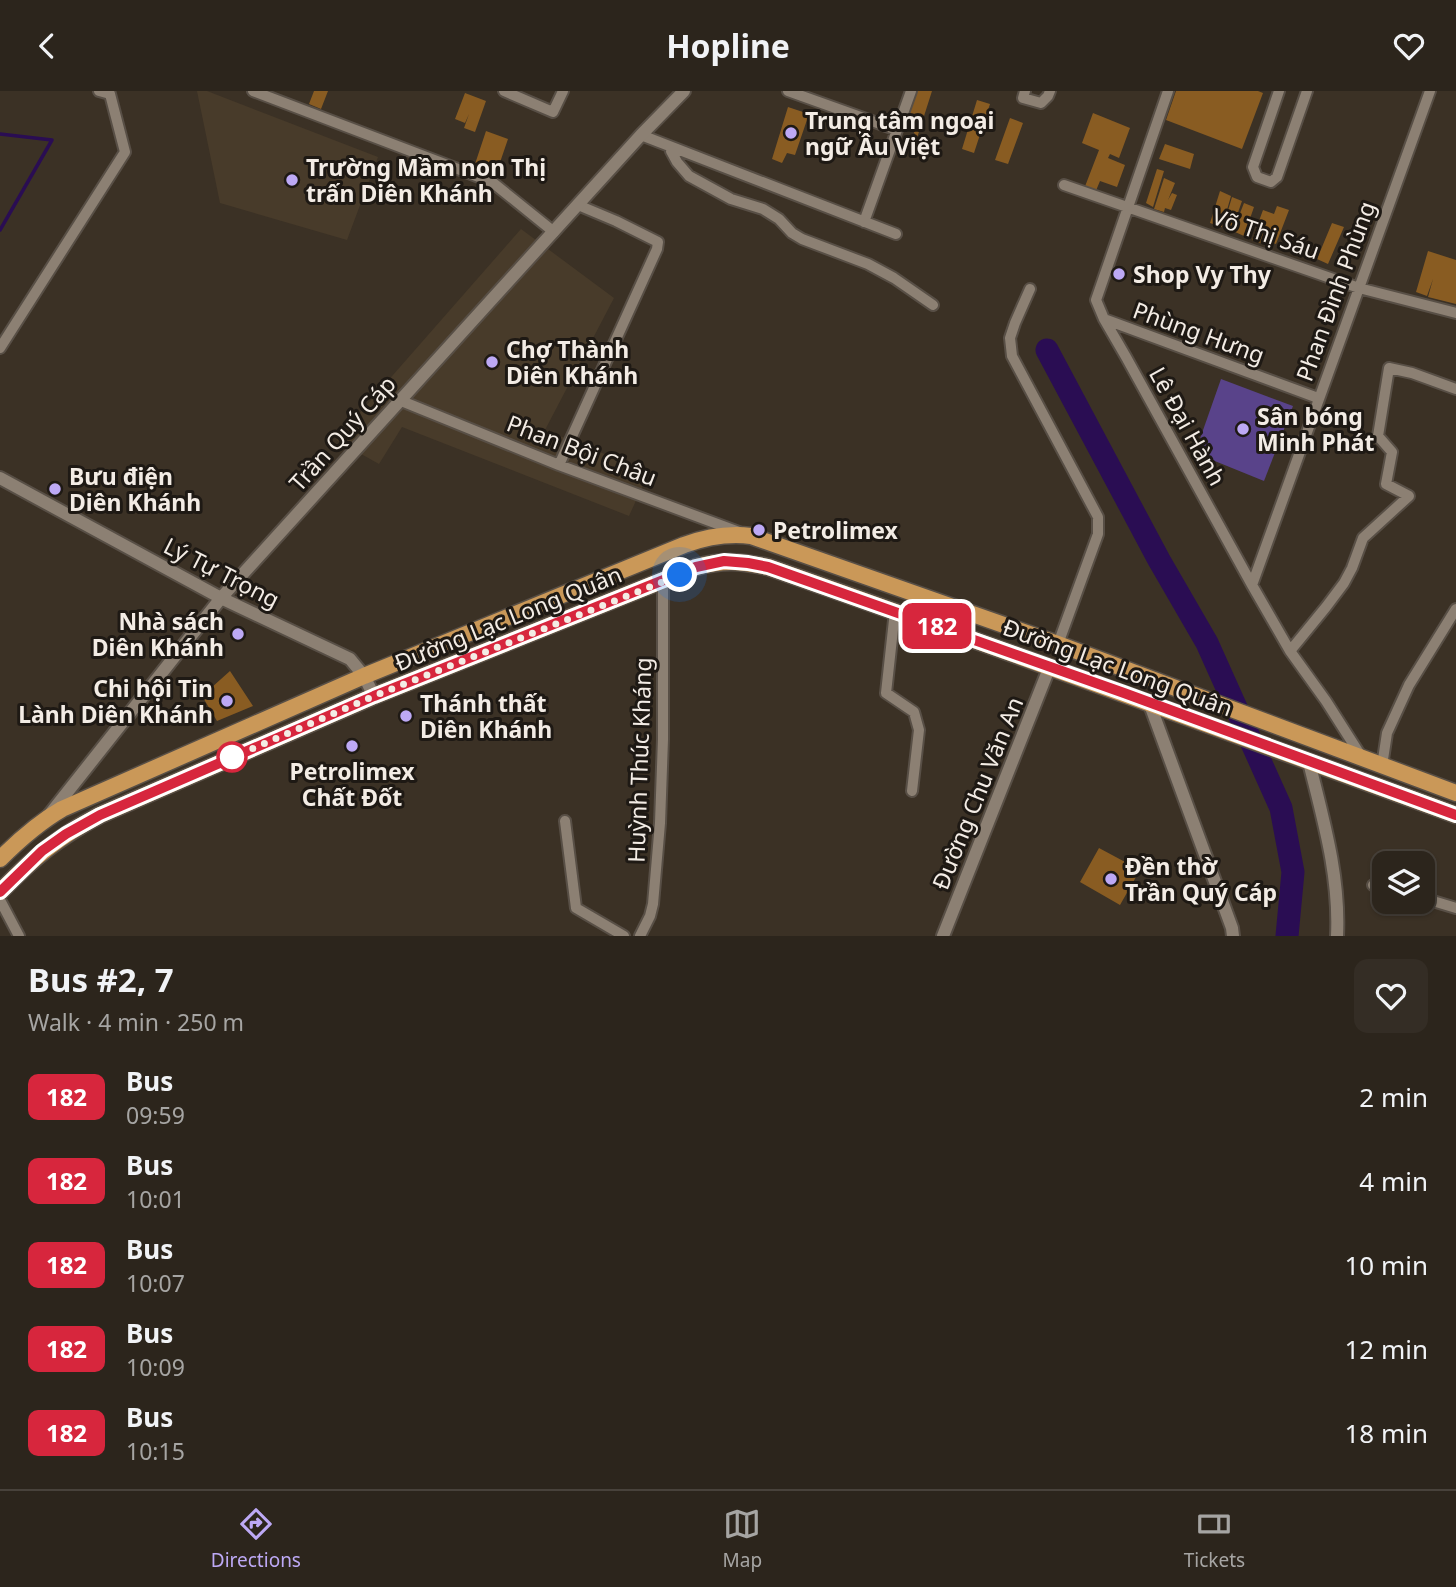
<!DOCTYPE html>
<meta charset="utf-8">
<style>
body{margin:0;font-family:"Noto Sans",sans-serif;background:#342d25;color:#f1f3f6;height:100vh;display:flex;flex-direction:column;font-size:26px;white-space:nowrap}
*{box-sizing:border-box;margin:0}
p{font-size:23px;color:#a6a5a3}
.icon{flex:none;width:38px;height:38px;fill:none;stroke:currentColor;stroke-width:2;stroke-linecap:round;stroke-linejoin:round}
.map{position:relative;height:845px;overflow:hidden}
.side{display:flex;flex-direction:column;background:#2c251c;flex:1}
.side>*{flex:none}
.badge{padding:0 14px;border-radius:10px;font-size:24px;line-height:46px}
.tools{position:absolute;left:1372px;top:760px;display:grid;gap:14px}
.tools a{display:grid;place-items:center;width:63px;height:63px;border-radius:14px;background:#2c251c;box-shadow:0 2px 5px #0004,0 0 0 2px #48423b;font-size:35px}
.you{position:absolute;width:35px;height:35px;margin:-18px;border:5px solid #fff;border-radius:50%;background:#1a73e8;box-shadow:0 0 0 10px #1a73e833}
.map>.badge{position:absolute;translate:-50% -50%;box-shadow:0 0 0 4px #fff}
.round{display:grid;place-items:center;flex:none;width:74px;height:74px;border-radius:14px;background:#342d25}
.headline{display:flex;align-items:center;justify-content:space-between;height:119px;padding:0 28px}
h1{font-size:33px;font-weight:700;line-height:52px}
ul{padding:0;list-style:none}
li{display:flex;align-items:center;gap:21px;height:84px;padding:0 28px}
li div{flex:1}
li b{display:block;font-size:26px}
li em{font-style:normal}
li .badge{min-width:77px;font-weight:700;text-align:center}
header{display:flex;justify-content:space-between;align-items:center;height:91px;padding:0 28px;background:#2c251c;font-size:32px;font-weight:700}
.tab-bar{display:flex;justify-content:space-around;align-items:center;height:98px;border-top:2px solid #48423b;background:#2c251c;font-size:19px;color:#a6a5a3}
.tab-bar a{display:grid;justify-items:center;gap:4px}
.tab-bar .current{color:#bda9f5}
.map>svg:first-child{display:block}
</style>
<header><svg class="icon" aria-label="back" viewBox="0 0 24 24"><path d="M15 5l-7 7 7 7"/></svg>Hopline<svg class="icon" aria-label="heart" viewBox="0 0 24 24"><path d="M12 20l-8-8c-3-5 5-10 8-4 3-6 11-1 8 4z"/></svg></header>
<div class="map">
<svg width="1456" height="845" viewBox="0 0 1456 845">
<rect width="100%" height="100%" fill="#3b3125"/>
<path fill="#483b2a" d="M197 0H207L378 66 347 149 220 112Z
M521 138 614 207 545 339 649 381 629 425 402 336 379 373 336 349Z"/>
<path fill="#59438a" d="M1221 288 1293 315 1264 390 1195 362Z"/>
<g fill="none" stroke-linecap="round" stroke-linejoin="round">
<path stroke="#2a0d53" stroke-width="3.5" d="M0 43 52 49 0 139"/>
<path stroke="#2a0d53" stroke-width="23" d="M1047 259 1159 469 1207 552 1281 717 1293 781 1287 845"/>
</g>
<path fill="#895c22" d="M314 0H328L321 18 309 13Z
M917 0H932L917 47 907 29Z
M1176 0H1258L1263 2 1242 58 1166 29Z
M465 2 486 10 475 41 464 37 469 23 465 32 455 28Z
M977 9 990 13 974 62 962 58Z
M788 16 809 23 795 64 787 62 782 72 772 68Z
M1093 22 1130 37 1119 67 1110 63 1108 67 1125 74 1117 96 1100 90 1095 102 1084 98 1099 59 1082 52Z
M1010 27 1023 32 1008 73 995 69Z
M486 40 508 48 495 86 474 76Z
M1165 53 1194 63 1190 78 1159 68Z
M1157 78 1164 80 1153 116 1146 112Z
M1164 87 1175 92 1168 109 1172 102 1177 104 1171 119 1165 117 1164 121 1154 118Z
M1220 100 1231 105 1222 136 1210 132Z
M1232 106 1242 110 1233 136 1224 133Z
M1244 112 1254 116 1244 145 1233 140Z
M1277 115 1289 119 1276 153 1264 149 1263 153 1252 149 1263 119 1274 123Z
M1332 132 1344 136 1328 173 1317 168Z
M1428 160 1456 169V213L1428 206 1433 188 1427 205 1416 201Z
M230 580 253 615 217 630 202 605Z
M1099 757 1140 779 1120 814 1080 791Z"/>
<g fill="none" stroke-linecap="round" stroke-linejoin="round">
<g stroke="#584f46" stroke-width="14">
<path id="minor" d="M253 0 492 91 554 141
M504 0 553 21 563 0
M788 0 897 39
M1025 0 1023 7 1041 12 1048 5 1050 0
M1168 0 1096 209 1104 228 1126 266 1252 494 1290 560 1326 610 1361 665
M1279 0 1253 76 1257 86 1271 91 1277 86 1307 0
M641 44 896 143
M672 56 671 60 677 71 689 85 731 108 763 118 779 128 792 142 802 148 868 173 894 187 933 214
M1064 94 1359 197 1456 222
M864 131 911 0
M1030 198 1015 232 1010 247 1012 265 1098 426V443L1058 553
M1104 228 1318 307
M0 257 125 61 110 3 99 0
M399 309 559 374 739 441
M559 374 657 158 658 151 616 130 578 114
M1252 494 1430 0
M895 520 886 602 914 621 919 639 912 700
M1290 560 1326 516 1344 492 1352 477 1363 447 1409 405 1386 393 1392 361 1378 345 1389 277 1412 282 1456 298
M1382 675 1387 642 1409 594 1456 518
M565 730 576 817 624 845
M1373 794 1384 797
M1423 807 1456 817
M0 809 19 845
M640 845 650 825 653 813 660 732 663 648V491"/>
</g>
<g stroke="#584f46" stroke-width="16">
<path id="tertiary" d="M0 387 221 507 350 568 364 585 374 605
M1149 611 1232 837 1233 845
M1309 671C1323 728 1340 785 1337 845
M50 723 221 507 641 44 684 0
M943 845 1050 575"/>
</g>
<g stroke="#584f46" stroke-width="19">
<path id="primary" d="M0 768C19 749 38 732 62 718L364 585 684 454C706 446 727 442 751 445L1058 553 1456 702
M0 801C33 767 58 746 100 724L374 605 696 476C723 469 740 470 768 476 998 556 1227 641 1456 724"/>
</g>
<use href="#minor" stroke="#8c8073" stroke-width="10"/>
<use href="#tertiary" stroke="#8c8073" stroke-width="12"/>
<use href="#primary" stroke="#ca9858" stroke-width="16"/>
</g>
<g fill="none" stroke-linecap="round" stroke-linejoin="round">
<g stroke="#fff" stroke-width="16">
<path id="line" d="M0 801 42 760 66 743 100 724 374 605 696 476 724 470 748 472 768 476 1124 602 1456 724"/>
</g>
<use href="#line" stroke="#d7263d" stroke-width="10"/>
<path stroke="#f3ece5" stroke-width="7" stroke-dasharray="0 12.6" d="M232 666 231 667 374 605 680 484"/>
</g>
<g fill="#bda9f5" stroke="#1e1914" stroke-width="2.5">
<circle cx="791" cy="42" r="7"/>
<circle cx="292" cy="89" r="7"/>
<circle cx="1119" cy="183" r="7"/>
<circle cx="492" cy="271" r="7"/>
<circle cx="1243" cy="338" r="7"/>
<circle cx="55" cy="398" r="7"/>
<circle cx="759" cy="439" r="7"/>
<circle cx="238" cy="543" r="7"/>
<circle cx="227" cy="610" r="7"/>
<circle cx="406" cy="625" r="7"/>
<circle cx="352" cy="655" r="7"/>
<circle cx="1111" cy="788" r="7"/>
</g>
<circle fill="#fff" stroke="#d7263d" stroke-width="3.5" cx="232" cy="666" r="14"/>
<g text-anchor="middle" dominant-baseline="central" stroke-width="6" stroke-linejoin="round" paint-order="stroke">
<g font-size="23" font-weight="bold" fill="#f3ece5" stroke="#1e1914" text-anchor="start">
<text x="805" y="29">Trung tâm ngoại<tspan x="805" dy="26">ngữ Âu Việt</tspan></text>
<text x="306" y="76">Trường Mầm non Thị<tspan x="306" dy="26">trấn Diên Khánh</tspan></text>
<text x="1133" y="183">Shop Vy Thy</text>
<text x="506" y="258">Chợ Thành<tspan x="506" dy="26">Diên Khánh</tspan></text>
<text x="1257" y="325">Sân bóng<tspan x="1257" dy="26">Minh Phát</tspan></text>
<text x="69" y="385">Bưu điện<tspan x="69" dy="26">Diên Khánh</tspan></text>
<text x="773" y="439">Petrolimex</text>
<text x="224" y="530" text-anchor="end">Nhà sách<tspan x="224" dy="26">Diên Khánh</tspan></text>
<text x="213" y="597" text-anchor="end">Chi hội Tin<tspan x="213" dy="26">Lành Diên Khánh</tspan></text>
<text x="420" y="612">Thánh thất<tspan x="420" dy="26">Diên Khánh</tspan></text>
<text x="352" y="680" text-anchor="middle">Petrolimex<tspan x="352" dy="26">Chất Đốt</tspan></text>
<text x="1125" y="775">Đền thờ<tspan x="1125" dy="26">Trần Quý Cáp</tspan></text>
</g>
<g font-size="23" fill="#f3ece5" stroke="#1e1914">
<text transform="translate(1266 142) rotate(19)">Võ Thị Sáu</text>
<text transform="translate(1335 200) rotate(-70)">Phan Đình Phùng</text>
<text transform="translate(1199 241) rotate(20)">Phùng Hưng</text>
<text transform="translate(1188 335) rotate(61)">Lê Đại Hành</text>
<text transform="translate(342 342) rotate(-48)">Trần Quý Cáp</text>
<text transform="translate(582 359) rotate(21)">Phan Bội Châu</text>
<text transform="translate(222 481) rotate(27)">Lý Tự Trọng</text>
<text transform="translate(508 527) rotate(-22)">Đường Lạc Long Quân</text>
<text transform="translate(1118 576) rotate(20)">Đường Lạc Long Quân</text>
<text transform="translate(639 669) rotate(-88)">Huỳnh Thúc Kháng</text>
<text transform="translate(977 702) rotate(-68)">Đường Chu Văn An</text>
</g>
</g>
</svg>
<div class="tools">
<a><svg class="icon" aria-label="layers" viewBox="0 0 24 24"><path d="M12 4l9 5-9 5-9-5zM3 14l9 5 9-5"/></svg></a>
</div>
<div class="you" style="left:680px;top:484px"></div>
<b class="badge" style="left:937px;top:535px;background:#d7263d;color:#fff">182</b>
</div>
<section class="side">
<div class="headline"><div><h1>Bus #2, 7</h1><p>Walk · 4 min · 250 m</p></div><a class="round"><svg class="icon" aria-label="heart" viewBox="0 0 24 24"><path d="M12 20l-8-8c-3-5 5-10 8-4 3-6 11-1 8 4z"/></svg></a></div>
<ul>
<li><span class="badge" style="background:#d7263d;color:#fff">182</span><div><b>Bus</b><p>09:59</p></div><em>2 min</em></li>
<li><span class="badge" style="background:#d7263d;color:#fff">182</span><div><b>Bus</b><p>10:01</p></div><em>4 min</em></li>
<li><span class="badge" style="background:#d7263d;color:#fff">182</span><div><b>Bus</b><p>10:07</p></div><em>10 min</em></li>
<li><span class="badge" style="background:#d7263d;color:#fff">182</span><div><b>Bus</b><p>10:09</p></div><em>12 min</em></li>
<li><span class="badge" style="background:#d7263d;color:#fff">182</span><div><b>Bus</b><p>10:15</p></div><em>18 min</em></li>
</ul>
</section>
<nav class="tab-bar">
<a class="current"><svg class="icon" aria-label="directions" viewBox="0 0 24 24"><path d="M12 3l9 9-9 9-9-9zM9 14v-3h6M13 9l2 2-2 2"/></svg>Directions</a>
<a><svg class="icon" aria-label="map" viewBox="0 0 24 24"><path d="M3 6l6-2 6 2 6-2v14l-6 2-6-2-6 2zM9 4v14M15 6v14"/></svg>Map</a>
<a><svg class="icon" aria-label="tickets" viewBox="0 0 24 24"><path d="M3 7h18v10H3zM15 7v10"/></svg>Tickets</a>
</nav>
